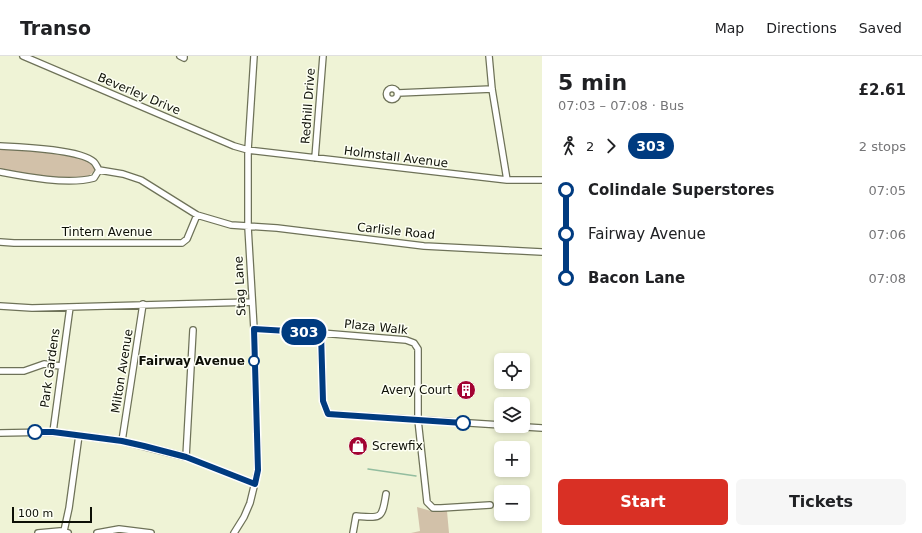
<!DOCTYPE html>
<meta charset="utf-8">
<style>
body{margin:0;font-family:"DejaVu Sans",sans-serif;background:#f6f6f6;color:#202124;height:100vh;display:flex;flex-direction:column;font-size:15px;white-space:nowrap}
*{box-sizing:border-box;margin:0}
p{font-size:13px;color:#757577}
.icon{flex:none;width:22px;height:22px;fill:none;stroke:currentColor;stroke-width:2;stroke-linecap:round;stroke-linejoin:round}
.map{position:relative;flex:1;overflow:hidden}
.side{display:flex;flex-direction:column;background:#fff;width:380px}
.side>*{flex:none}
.badge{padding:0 8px;border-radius:13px;font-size:14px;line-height:26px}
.tools{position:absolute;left:494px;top:297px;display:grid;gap:8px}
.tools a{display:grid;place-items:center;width:36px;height:36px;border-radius:6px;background:#fff;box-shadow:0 2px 6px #0003;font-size:20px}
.scale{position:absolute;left:12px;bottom:10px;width:80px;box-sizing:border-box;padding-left:4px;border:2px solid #0d0f06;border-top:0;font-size:11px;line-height:14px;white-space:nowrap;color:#0d0f06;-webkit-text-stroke:3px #fdfff3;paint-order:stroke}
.map>.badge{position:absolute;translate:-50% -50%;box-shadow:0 0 0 2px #fff}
.legs{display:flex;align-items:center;gap:6px;height:44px;padding:0 16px;font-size:13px}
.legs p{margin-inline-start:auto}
.headline{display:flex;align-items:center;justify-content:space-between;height:68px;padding:0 16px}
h1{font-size:22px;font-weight:700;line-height:30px}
.action{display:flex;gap:8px;margin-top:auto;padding:8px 16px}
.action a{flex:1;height:46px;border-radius:6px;background:#d93025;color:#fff;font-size:16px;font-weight:700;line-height:46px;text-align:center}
.action a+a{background:#f6f6f6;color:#202124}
ul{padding:0 16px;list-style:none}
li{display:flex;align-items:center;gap:14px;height:44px;font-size:15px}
li i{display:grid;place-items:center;width:6px;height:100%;margin:0 5px;background:currentColor}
li i::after{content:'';width:10px;height:10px;margin:-5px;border:3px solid;border-radius:50%;background:#fff}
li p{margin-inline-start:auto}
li:first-child i{background:linear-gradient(#0000 50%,currentColor 0)}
li:last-child i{background:linear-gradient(currentColor 50%,#0000 0)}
header{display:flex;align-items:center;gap:24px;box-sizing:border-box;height:56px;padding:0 20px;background:#fff;border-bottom:1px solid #e0e0e0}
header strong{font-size:19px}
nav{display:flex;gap:22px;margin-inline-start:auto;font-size:14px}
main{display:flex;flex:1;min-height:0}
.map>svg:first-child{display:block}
</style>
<header>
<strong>Transo</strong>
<nav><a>Map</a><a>Directions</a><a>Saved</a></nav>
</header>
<main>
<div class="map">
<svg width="542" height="477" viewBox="0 0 542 477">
<rect width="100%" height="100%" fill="#eff3d6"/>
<path fill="#d2c1a9" d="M0 92C18 94 79 96 91 107 94 109 94 112 94 115 92 117 89 120 87 121 74 126 15 117 0 113Z
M417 451 431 455H447L449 477H411L420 475Z"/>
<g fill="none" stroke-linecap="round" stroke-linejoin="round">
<path stroke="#93bd9f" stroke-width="1.5" d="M368 413 416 420"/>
<g stroke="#6e7258" stroke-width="8">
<path id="minor" d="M23 0 234 90 248 94 507 124H542
M180 0 184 2V0
M489 0 492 33 507 124
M386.5 38a5.5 5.5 0 1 1 11 0a5.5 5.5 0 1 1-11 0Z
M398 37 492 33
M0 90C20 91 80 93 94 106 96 108 97 111 99 114
M315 102 323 0
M99 114 123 118 141 124 197 159 231 169 277 172 424 190 542 196
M0 116C26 121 68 129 94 122L99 114
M0 186 14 187H182L187 183 197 159
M0 250 32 252 252 246
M254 273 321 277 406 284 414 287 418 293V364L427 446 433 452H441L490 449
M321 277 323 345 328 358 501 369
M0 315H24L44 308 61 310
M510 370 542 372
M53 376 70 251
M0 377 53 376 122 385 186 401 255 428
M122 385 143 248
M186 401 193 274
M64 475 69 452 79 379
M38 477 60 475 68 477
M97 477 119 473 151 477
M234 477 244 461 250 447 258 414 254 273 248 171V94L254 0
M353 477 356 460C381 462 382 464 386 438"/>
</g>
<use href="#minor" stroke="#fff" stroke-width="5.5"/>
</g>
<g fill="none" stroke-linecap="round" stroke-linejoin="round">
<g stroke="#fff" stroke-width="9">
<path id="line-1" d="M35 376H53L122 385 144 390 186 401 255 428 258 414 254 273 321 277 323 345 328 358 463 367"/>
</g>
<use href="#line-1" stroke="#003b80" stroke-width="6"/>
</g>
<defs>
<g id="building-disc" transform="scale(1)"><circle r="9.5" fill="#a20332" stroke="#fdfff3"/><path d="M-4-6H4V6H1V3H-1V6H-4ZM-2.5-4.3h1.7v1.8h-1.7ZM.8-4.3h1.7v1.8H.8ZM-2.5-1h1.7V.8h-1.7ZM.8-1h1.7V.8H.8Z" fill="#fff"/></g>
<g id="shop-disc" transform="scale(1)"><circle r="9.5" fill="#a20332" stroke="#fdfff3"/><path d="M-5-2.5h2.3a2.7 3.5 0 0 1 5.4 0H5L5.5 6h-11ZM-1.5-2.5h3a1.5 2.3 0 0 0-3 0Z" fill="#fff"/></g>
</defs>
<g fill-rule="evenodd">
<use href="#building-disc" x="466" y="334"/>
<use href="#shop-disc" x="358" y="390"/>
</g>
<g fill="#fff" stroke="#003b80" stroke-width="2">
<circle cx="254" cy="305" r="5"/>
<circle cx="463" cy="367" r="7"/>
<circle cx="35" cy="376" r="7"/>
</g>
<g text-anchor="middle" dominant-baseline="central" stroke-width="3" stroke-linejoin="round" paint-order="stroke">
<g font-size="12" fill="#0d0f06" stroke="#fdfff3">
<text transform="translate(139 38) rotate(23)">Beverley Drive</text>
<text transform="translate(308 50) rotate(-86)">Redhill Drive</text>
<text transform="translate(396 101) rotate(7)">Holmstall Avenue</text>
<text transform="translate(396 175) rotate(6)">Carlisle Road</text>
<text x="107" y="176">Tintern Avenue</text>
<text transform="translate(240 230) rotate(-93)">Stag Lane</text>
<text transform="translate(376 271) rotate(6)">Plaza Walk</text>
<text transform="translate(50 312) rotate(-82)">Park Gardens</text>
<text transform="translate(122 315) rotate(-81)">Milton Avenue</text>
</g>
<g font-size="12" font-weight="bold" fill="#0d0f06" stroke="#fdfff3" text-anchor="end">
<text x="245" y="305">Fairway Avenue</text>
</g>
<g font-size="12" fill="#0d0f06" stroke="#fdfff3" text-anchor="end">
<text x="452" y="334">Avery Court</text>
<text x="372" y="390" text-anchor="start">Screwfix</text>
</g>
</g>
</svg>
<div class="tools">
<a><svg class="icon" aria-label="locate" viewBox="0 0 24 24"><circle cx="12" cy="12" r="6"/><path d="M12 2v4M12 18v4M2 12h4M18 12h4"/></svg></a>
<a><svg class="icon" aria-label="layers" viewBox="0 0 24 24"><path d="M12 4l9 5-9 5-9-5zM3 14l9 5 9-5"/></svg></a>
<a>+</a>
<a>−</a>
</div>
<div class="scale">100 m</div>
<b class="badge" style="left:304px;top:276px;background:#003b80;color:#fff">303</b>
</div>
<section class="side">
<div class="headline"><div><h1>5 min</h1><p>07:03 – 07:08 · Bus</p></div><b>£2.61</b></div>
<div class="legs"><svg class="icon" aria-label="walk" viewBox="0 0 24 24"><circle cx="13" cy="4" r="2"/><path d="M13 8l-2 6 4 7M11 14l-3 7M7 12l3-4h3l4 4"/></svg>2<svg class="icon" aria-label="forward" viewBox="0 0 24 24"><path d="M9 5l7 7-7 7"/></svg><b class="badge" style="background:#003b80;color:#fff">303</b><p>2 stops</p></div>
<ul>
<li><i style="color:#003b80"></i><b>Colindale Superstores</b><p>07:05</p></li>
<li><i style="color:#003b80"></i><span>Fairway Avenue</span><p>07:06</p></li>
<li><i style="color:#003b80"></i><b>Bacon Lane</b><p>07:08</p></li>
</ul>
<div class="action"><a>Start</a><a>Tickets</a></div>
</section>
</main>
